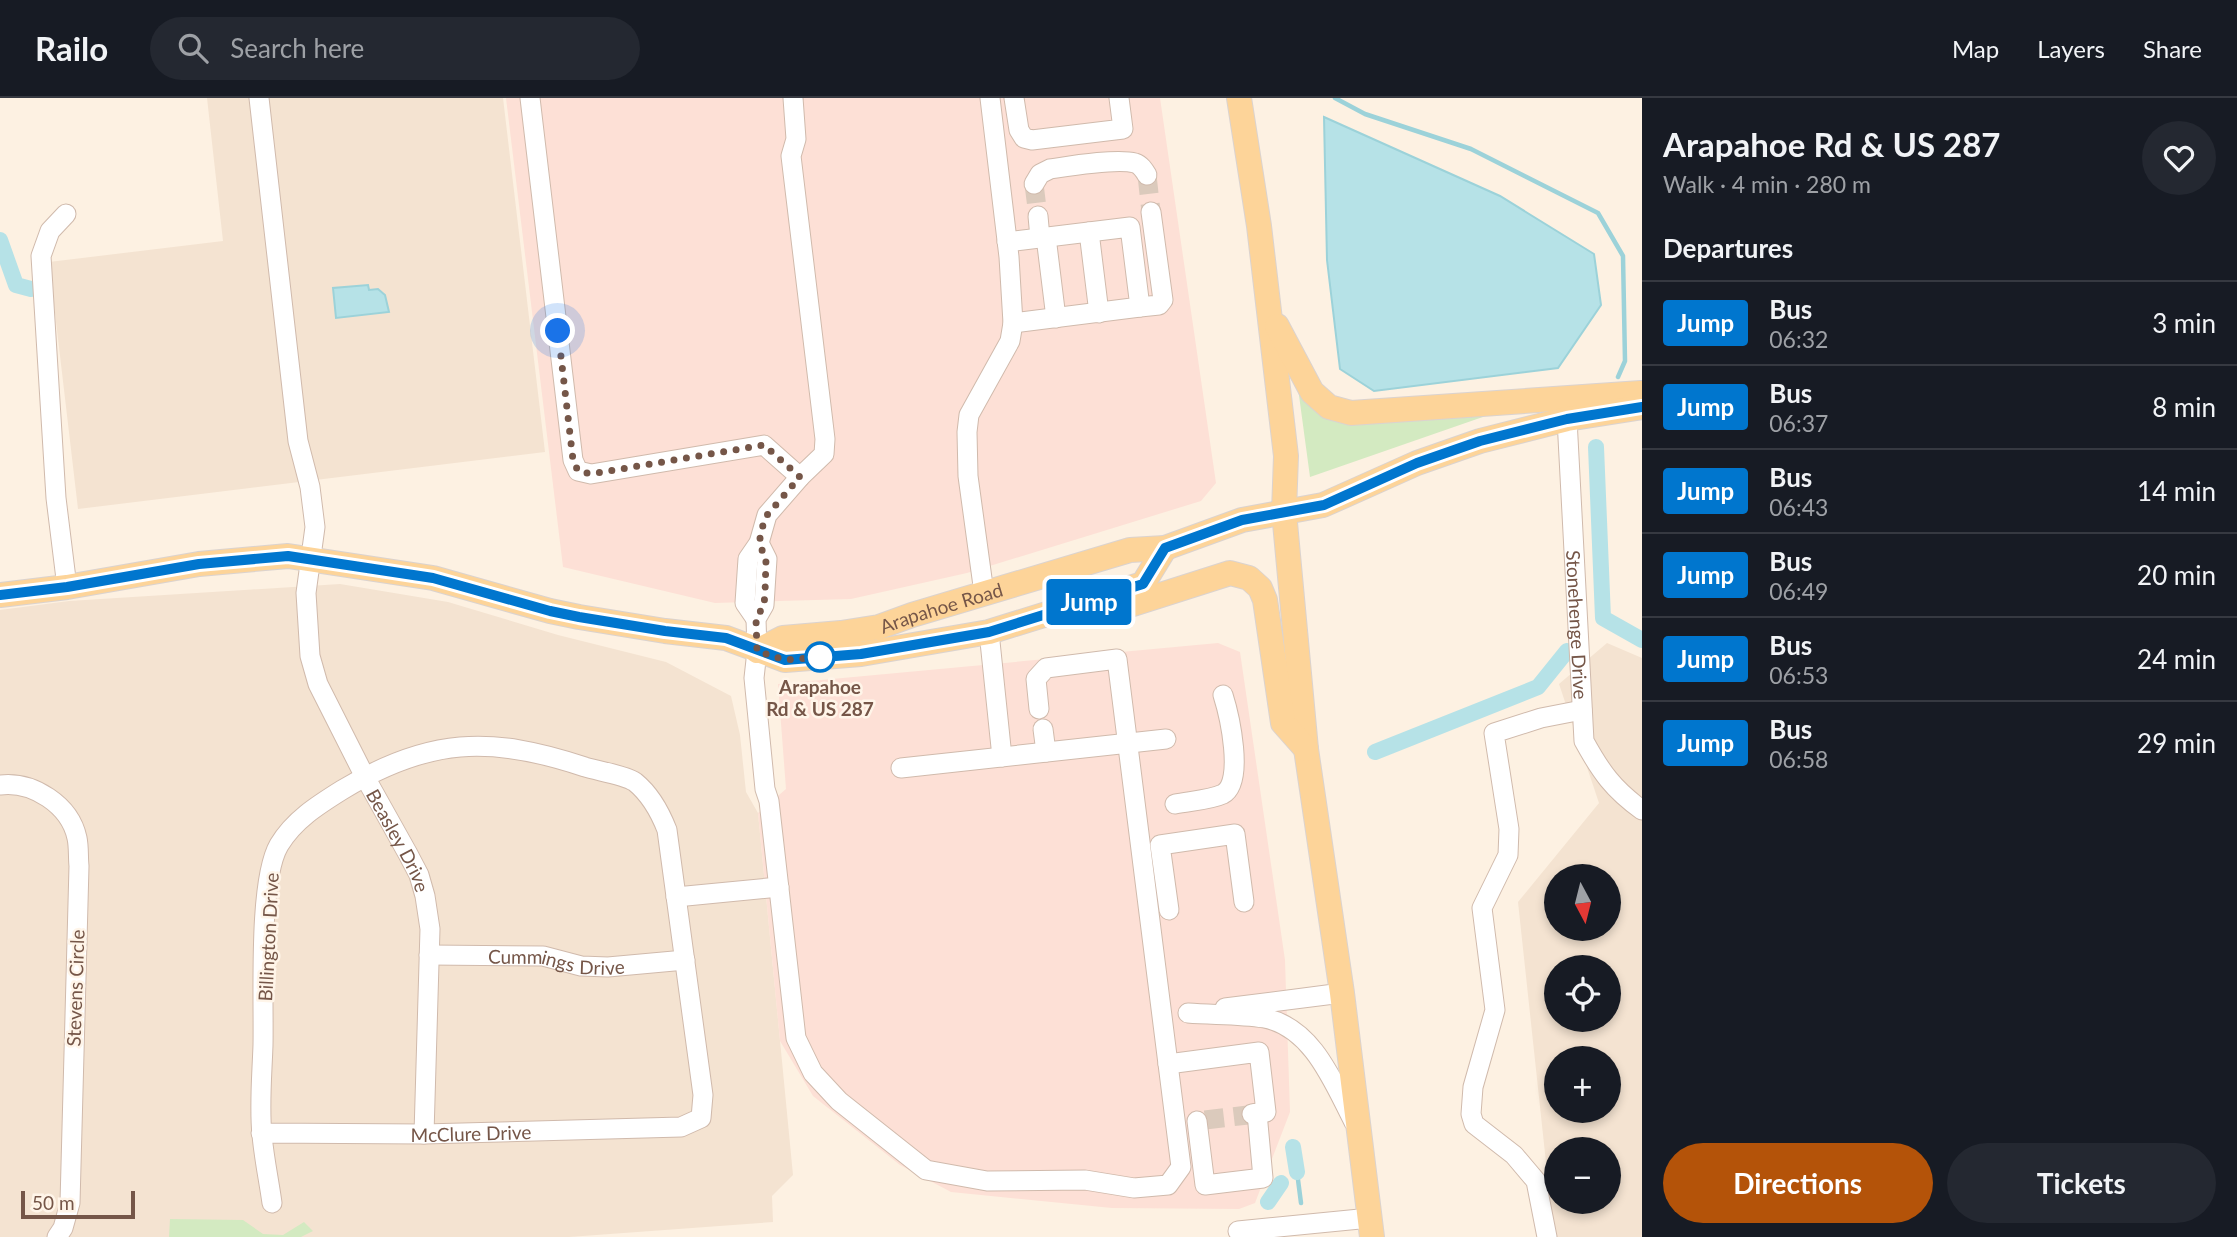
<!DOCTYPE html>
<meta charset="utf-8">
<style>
body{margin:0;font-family:Lato,sans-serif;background:#242831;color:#f1f3f6;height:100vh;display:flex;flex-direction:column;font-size:26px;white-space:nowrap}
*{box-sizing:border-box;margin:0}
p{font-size:23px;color:#9ea1a6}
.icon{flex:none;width:38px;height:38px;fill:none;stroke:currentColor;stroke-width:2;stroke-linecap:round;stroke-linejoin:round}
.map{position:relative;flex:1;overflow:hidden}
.details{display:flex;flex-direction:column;background:#171b24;width:595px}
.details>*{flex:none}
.badge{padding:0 14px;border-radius:5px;font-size:24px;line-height:46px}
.needle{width:46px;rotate:173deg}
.tools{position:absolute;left:1544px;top:766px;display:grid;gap:14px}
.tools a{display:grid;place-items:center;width:77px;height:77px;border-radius:50%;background:#171b24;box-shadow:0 4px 10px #0003;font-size:35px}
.scale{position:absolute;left:21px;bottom:18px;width:114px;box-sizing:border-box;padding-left:7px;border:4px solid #755648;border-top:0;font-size:19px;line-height:24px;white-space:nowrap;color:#755648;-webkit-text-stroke:5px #fff5e9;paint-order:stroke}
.you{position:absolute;width:35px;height:35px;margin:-18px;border:5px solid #fff;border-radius:50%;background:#1a73e8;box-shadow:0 0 0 10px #1a73e833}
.map>.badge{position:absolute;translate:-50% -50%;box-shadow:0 0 0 4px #fff}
h2{padding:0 21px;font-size:26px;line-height:63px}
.round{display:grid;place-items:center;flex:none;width:74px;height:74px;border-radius:37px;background:#242831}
.head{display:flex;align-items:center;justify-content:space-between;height:119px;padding:0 21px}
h1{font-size:33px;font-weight:700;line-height:52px}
.button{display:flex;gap:14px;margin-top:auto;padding:14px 21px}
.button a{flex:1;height:80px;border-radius:42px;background:#b45309;color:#fff;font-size:28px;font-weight:700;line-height:80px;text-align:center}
.button a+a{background:#242831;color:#f1f3f6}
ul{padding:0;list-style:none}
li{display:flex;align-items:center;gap:21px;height:84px;padding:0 21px;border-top:2px solid #363941}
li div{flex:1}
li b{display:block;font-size:26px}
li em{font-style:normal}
li .badge{min-width:77px;font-weight:700;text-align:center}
header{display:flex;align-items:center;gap:42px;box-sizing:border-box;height:98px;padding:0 35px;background:#171b24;border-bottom:2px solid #363941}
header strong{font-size:33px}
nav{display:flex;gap:38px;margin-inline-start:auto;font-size:24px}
.search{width:490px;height:63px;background:#242831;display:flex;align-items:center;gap:18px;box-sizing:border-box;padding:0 24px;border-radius:38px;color:#9ea1a6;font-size:26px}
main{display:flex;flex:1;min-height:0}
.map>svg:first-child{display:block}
</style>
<header>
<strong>Railo</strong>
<div class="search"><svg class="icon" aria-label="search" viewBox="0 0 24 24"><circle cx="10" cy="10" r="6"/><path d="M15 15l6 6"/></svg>Search here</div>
<nav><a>Map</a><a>Layers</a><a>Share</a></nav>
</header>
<main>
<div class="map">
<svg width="1642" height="1139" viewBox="0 0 1642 1139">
<rect width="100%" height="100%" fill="#fdf1e2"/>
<path fill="#f4e3d1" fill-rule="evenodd" d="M207 0H503L545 354 78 411 49 164 223 143Z
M340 486 448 504 558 537 666 564 731 598 740 637 746 694 758 715 793 1077 772 1098 773 1124 569 1139H0V512L69 503Z
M1607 545 1642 560V1139H1554L1518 804 1599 705 1559 586ZM1556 779H1608V831H1556ZM1556 870H1608V922H1556ZM1556 961H1608V1013H1556ZM1556 1052H1608V1104H1556Z"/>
<path fill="#fde0d6" d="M506 0H1160L1216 385 1201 403 967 475 851 501 715 505 563 469Z
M1218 545 1240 554 1285 862 1290 1014 1255 1105 1239 1111 1112 1110 951 1094 900 1067 813 998 780 943 758 715 786 691 778 586Z"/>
<path fill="#d3eac1" d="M1298 290 1320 311 1484 315 1483 319 1477 321 1310 379Z
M170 1121 243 1122 263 1136 283 1137 304 1124 313 1133 301 1139H169Z"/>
<path fill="#b6e2e7" stroke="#9cd2d9" stroke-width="2" d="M1324 19 1500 98 1594 156 1601 207 1558 270 1374 293 1340 271 1327 162Z
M368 187 369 192 378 191 385 197 389 214 336 220 333 190Z"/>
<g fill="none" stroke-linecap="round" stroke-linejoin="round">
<path stroke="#9cd2d9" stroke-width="4.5" d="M1335 0 1365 16 1471 51 1598 115 1623 158 1625 263 1618 279
M1297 1074 1301 1105"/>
<path stroke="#b6e2e7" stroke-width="16" d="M0 142 16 187 31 191
M1596 349 1603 520 1642 542
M1375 654 1538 589 1567 553
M1293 1049 1297 1074
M1268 1104 1281 1085"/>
<path stroke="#dbcabc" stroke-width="19" stroke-dasharray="19 10" stroke-linecap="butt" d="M1147 77 1151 114
M1034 86 1038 118
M1205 1022 1248 1017"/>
<g stroke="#d0baac" stroke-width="21">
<g id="minor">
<path id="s1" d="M259 0 298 343 310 389 315 429 306 495 310 558 318 586 365 679 408 756 419 777 425 798 430 831 424 1036"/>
<path d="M530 0 573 362 578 373 591 376 764 347 800 379"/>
<path d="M1014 0 1019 32 1024 40 1032 42 1123 31 1119 0"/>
<path d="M1034 86 1040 76 1050 71C1070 68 1117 60 1135 65 1141 67 1144 72 1147 77"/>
<path d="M66 116 50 133 41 158 56 400 67 489"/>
<path d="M1038 118 1040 140"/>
<path d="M1089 134 1099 215"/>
<path d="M1046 139 1056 220"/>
<path d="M1007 144 1130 129 1140 209 1013 225"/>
<path d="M1140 209 1159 207 1163 202 1151 114"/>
<path id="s2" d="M1567 321 1584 643C1601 674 1613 691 1642 712"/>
<path d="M759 445 767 461 764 507 756 521 757 553 754 580 765 691 769 703 796 940 813 975 839 1003 926 1072 987 1083 1085 1082 1134 1090 1168 1087 1181 1069 1117 561 1046 570 1036 581 1039 611"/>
<path d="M984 495 968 378 967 334 969 317 1010 243 1013 225 1009 159 990 0"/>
<path d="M756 521 745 505 748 461 759 445 767 417 800 379 824 356 825 341 791 58 796 41 793 0"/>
<path d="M989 534 1002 659"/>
<path d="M1043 631 1046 654"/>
<path d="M901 670 1166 641"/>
<path d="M0 687C33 683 70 707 77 740 79 749 78 759 79 768L70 1105 63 1130 57 1139"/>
<path d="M1175 706C1190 703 1210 702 1223 696 1245 684 1229 616 1223 597"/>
<path d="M676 799 779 789"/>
<path d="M1169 812 1160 747 1235 736 1244 804"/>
<path id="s3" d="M429 857 543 858 581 868 608 869 685 862"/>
<path d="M1225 910 1342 895"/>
<path d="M1188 915C1212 917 1240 916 1264 920 1313 929 1334 986 1354 1024"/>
<path d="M1168 966 1259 954 1266 1014 1252 1016"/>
<path d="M1197 1023 1205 1087 1263 1080 1257 1015"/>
<path id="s4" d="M261 1035 424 1036 681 1029 701 1020 703 997 667 732C660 714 651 697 635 684 625 677 598 673 585 669 490 637 428 640 342 692 318 707 294 722 279 747 258 783 264 902 263 947 262 977 259 1008 262 1037 264 1060 269 1083 272 1105"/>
<path d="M1238 1133 1370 1120"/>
<path d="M1547 1139 1536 1083 1514 1057 1474 1026 1471 1016 1473 989 1495 912 1482 810 1508 757 1509 731 1494 635 1541 620 1582 612"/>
</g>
</g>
<g stroke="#dbd3cf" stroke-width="26">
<g id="major">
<path d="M1239 0 1259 128 1286 358 1284 414 1306 651 1342 895 1372 1139"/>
<path d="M1277 228 1312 294 1329 309 1351 315 1641 295"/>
<path d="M0 497 67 489 199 466 288 458 433 480 550 513 579 519 665 533 726 540 785 562 861 556 989 534 1143 486 1165 450"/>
<path d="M1120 510 1230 475 1249 480 1260 490 1265 502 1283 625 1306 651"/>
<path id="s5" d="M757 553 783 540 841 535 879 529 912 517 1130 452 1165 450 1242 422 1323 407 1417 365 1480 343 1567 321 1642 309"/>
</g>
</g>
<use href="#minor" stroke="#fff" stroke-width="19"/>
<use href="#major" stroke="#fdd499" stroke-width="24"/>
</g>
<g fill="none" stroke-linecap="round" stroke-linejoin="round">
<g stroke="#fff" stroke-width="16">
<path id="line" d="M0 497 67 489 199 466 288 458 433 480 550 513 579 519 665 533 726 540 785 562 861 556 989 534 1143 486 1165 450 1242 422 1324 407 1417 365 1480 343 1567 321 1642 309"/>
</g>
<use href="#line" stroke="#0076ce" stroke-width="10"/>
<path stroke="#755648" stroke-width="7" stroke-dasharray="0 12.6" d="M558 233 573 362 578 373 591 376 764 347 800 379 767 417 763 427 759 445 766 461 765 495 764 507 756 521 757 553 785 562 820 559"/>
</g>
<circle fill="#fff" stroke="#0076ce" stroke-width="3.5" cx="820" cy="559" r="14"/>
<g text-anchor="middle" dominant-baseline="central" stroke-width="5" stroke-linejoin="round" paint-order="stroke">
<g font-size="19" fill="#755648" stroke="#fff5e9">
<text stroke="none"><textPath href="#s5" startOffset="191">Arapahoe Road</textPath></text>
<text stroke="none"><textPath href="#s2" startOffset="206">Stonehenge Drive</textPath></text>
<text stroke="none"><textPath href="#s1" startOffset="768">Beasley Drive</textPath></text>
<text transform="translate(268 839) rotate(-87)">Billington Drive</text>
<text stroke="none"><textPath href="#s3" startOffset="128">Cummings Drive</textPath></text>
<text transform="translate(75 890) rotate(-88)">Stevens Circle</text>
<text stroke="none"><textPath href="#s4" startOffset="210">McClure Drive</textPath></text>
</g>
<g font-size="19" font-weight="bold" fill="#755648" stroke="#fff5e9">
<text x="820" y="588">Arapahoe<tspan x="820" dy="22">Rd &amp; US 287</tspan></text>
</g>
</g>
</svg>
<div class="tools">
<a><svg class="needle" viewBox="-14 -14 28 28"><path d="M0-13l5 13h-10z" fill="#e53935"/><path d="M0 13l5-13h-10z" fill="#9ea1a6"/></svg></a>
<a><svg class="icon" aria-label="locate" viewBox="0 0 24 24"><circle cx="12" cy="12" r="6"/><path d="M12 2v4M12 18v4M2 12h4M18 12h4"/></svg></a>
<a>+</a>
<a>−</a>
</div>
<div class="scale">50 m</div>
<div class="you" style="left:558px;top:233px"></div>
<b class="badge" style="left:1089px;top:504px;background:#0076ce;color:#fff">Jump</b>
</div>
<section class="details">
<div class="head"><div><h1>Arapahoe Rd &amp; US 287</h1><p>Walk · 4 min · 280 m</p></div><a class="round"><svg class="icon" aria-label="heart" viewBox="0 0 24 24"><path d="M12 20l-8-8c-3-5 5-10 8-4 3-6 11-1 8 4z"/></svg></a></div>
<h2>Departures</h2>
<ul>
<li><span class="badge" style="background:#0076ce;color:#fff">Jump</span><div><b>Bus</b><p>06:32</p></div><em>3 min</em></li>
<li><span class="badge" style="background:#0076ce;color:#fff">Jump</span><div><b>Bus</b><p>06:37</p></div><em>8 min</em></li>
<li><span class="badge" style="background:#0076ce;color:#fff">Jump</span><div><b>Bus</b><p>06:43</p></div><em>14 min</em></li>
<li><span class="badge" style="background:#0076ce;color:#fff">Jump</span><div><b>Bus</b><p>06:49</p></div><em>20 min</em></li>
<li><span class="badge" style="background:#0076ce;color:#fff">Jump</span><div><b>Bus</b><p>06:53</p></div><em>24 min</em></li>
<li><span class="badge" style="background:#0076ce;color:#fff">Jump</span><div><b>Bus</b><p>06:58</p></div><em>29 min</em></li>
</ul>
<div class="button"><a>Directions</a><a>Tickets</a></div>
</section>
</main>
